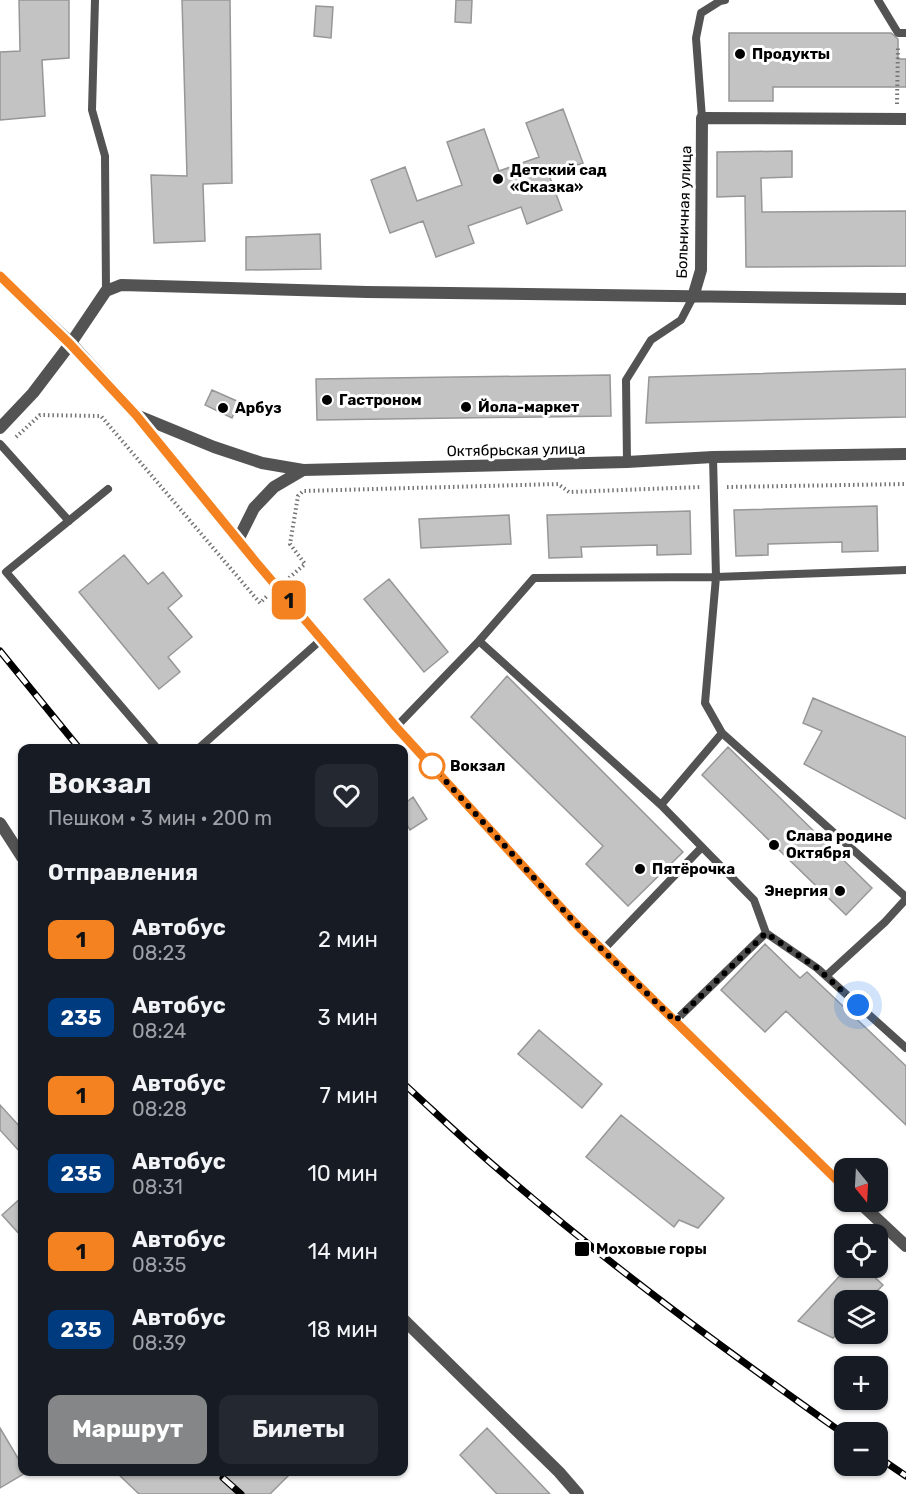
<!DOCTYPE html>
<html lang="ru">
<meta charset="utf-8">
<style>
body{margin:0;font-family:Rubik,sans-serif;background:#242831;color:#f1f3f6;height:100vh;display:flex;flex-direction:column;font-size:22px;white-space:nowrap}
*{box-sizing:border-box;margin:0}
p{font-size:20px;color:#9ea1a6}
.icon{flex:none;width:33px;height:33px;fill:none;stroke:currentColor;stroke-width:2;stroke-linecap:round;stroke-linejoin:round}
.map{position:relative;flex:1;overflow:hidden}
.side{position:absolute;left:18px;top:744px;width:390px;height:732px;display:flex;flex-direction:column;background:#171b24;border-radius:12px;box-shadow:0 2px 4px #0004}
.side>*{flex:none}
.badge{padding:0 12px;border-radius:9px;font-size:21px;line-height:39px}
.needle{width:39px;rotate:162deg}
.fabs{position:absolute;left:834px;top:1158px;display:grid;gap:12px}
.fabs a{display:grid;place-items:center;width:54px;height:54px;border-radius:12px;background:#171b24;box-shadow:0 2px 4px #0004;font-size:30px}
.you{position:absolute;width:30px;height:30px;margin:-15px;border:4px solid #fff;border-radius:50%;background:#1a73e8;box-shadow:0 0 0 9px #1a73e833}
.map>.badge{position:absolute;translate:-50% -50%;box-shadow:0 0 0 3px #fff}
h2{padding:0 30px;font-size:22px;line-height:54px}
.round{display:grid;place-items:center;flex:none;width:63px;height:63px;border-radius:12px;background:#242831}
.head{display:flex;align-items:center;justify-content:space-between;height:102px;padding:0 30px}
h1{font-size:28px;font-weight:700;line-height:45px}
.primary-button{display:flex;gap:12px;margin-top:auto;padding:12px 30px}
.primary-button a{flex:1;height:69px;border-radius:12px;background:#858687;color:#fff;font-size:24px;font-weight:700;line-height:69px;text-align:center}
.primary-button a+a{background:#242831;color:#f1f3f6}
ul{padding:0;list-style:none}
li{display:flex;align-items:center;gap:18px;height:78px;padding:0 30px}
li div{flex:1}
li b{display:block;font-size:22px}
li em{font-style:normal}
li .badge{min-width:66px;font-weight:700;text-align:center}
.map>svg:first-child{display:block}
</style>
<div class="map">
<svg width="906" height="1494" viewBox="0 0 906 1494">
<rect width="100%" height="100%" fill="#fff"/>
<path fill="#c3c3c3" stroke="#979797" stroke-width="1.5" d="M19 0H69V58L42 60 45 116 0 120V52L20 51Z
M182 0H230L232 183 203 184 205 241 154 243 151 175 187 176Z
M456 0H472L471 23 455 22Z
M316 6 333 7 331 38 314 36Z
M729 33H891L898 39V59H906V87H773V101H729Z
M563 109 583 163 549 175 562 210 527 224 521 207 468 226 474 243 436 257 423 221 390 233 371 180 405 167 417 201 462 185 447 142 484 129 499 171 539 157 526 123Z
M792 151V177L761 178 762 212 906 211V266L746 267 745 196 717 197V152Z
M320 234 321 269 246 270V237Z
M906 369V417L646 423 649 377Z
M610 375 611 416 317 420 316 379Z
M212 390 239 402 232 418 205 405Z
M877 506 878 551 842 552V542L768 544V555L736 556 734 510Z
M690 511 691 554 657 555V545L581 547 582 557 549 558 547 515Z
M509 515 511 544 421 548 419 519Z
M124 555 148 584 163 572 182 596 168 608 192 637 168 657 180 672 159 689 79 592Z
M389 579 448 652 424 672 364 599Z
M507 676 683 852 628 906 586 864 603 846 471 717Z
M813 698 906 737V819L804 764 822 731 803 723Z
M728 747 872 888 846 915 702 775Z
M413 797 427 819 410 830 404 820V804Z
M765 944 800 978 807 972 906 1066V1125L786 1011 765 1032 721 990Z
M539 1030 602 1084 582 1108 518 1054Z
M0 1105 22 1129V1154L0 1130Z
M621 1115 724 1198 698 1228 679 1220 674 1227 586 1157Z
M22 1197V1237L2 1215Z
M847 1268H865L883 1285 868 1300H844V1326L833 1338 798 1321Z
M0 1428 22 1465V1472H27L0 1488Z
M487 1428 550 1494H497L460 1455Z
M116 1472H292L270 1494H139Z"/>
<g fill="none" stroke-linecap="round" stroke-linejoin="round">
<path stroke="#757575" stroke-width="4" stroke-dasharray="1.5 3" stroke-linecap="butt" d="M897 104 898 46
M16 437 40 415 101 416 260 603 267 596
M727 487 906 484
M289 578 305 564 290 544 298 496 303 491 558 484 569 492 701 487"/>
<path stroke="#535353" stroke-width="8" d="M95 0 92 110 105 156 106 291
M878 0 898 33H906
M702 118 696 38 701 13 720 1 725 0
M0 444 69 521
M627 462 626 380 651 340 681 320 693 297
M108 489 6 572 157 748
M479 641 661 805 702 847
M396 727 479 641 534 578 716 577 906 570
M722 733 906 897
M199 748 322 639
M661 805 722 733 705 703 716 577 713 457
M603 950 702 847 754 900 766 933
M826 976 885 922 906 899
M675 1021 766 933 817 968 906 1048"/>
<path stroke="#535353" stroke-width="12" d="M693 297 701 270 702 118 906 119
M71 343 106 291 121 285 367 292 906 299
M136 415 214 447 262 463 303 470 627 462 713 457 906 454
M238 540 254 508 274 487 303 470
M0 823 22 857
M404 1320 559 1472 578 1494"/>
<path stroke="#535353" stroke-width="12" d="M0 276 71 343 136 415 255 561 396 727 576 923 844 1187
M0 428 33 393 71 343
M859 1202 906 1246"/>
<g stroke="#000" stroke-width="7">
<path id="rail" d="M0 651 79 748
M404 1084C437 1114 470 1146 505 1175 613 1268 728 1352 844 1434
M878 1457 906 1476
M223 1478 241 1494"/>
</g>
<use href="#rail" stroke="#fff" stroke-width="4.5" stroke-dasharray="14" stroke-linecap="butt"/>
</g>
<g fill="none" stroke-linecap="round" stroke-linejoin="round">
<g stroke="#fff" stroke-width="14">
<path id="line" d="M0 276 70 344 136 415 255 561 396 727 576 924 844 1187"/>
</g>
<use href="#line" stroke="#f58220" stroke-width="9"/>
<path stroke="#000" stroke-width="6" stroke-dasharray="0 10.8" d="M432 766 576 924 675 1021 766 933 817 968 858 1005"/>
</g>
<g fill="#000" stroke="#fff" stroke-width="2">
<circle cx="740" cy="54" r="6"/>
<circle cx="498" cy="179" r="6"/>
<circle cx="327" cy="400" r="6"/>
<circle cx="466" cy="407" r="6"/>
<circle cx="223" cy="408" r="6"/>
<circle cx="774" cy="845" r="6"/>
<circle cx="640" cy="869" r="6"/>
<circle cx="840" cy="891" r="6"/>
<rect x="574" y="1241" width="16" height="16" rx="3"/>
</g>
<circle fill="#fff" stroke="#f58220" stroke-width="3" cx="432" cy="766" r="12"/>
<g text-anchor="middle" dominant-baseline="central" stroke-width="6" stroke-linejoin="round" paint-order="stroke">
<g font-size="15" font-weight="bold" fill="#000" stroke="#fff" text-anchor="start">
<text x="752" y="54">Продукты</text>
<text x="510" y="170">Детский сад<tspan x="510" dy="17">«Сказка»</tspan></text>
<text x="339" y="400">Гастроном</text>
<text x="478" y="407">Йола-маркет</text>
<text x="235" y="408">Арбуз</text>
<text x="786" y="836">Слава родине<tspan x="786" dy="17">Октября</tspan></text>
<text x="652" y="869">Пятёрочка</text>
<text x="828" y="891" text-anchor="end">Энергия</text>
<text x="596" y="1249">Моховые горы</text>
</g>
<g font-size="15" fill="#000" stroke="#fff">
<text transform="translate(684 212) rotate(-88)">Больничная улица</text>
<text transform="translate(516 450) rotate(-1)">Октябрьская улица</text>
</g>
<g font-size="15" font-weight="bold" fill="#000" stroke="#fff" text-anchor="start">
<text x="450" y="766">Вокзал</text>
</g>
</g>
</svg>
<div class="fabs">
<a><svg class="needle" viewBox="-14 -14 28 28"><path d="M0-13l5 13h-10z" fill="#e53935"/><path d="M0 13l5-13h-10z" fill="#9ea1a6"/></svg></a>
<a><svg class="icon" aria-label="locate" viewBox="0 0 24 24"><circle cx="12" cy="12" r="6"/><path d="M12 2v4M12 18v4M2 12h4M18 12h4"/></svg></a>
<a><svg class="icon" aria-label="layers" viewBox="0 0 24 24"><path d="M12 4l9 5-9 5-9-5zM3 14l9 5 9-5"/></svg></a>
<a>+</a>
<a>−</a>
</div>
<div class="you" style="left:858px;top:1005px"></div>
<b class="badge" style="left:289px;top:600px;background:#f58220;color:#111">1</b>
<section class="side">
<div class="head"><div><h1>Вокзал</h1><p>Пешком · 3 мин · 200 m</p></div><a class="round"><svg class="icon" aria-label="heart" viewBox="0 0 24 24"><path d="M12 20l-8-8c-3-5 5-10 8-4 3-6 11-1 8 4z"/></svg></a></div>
<h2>Отправления</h2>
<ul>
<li><span class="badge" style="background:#f58220;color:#111">1</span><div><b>Автобус</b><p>08:23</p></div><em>2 мин</em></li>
<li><span class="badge" style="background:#003b80;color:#fff">235</span><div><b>Автобус</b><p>08:24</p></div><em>3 мин</em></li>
<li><span class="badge" style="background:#f58220;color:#111">1</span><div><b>Автобус</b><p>08:28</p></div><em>7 мин</em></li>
<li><span class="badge" style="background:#003b80;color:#fff">235</span><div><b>Автобус</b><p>08:31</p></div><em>10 мин</em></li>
<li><span class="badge" style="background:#f58220;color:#111">1</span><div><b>Автобус</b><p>08:35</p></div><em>14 мин</em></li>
<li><span class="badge" style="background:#003b80;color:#fff">235</span><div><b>Автобус</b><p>08:39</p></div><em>18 мин</em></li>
</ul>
<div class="primary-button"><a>Маршрут</a><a>Билеты</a></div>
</section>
</div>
